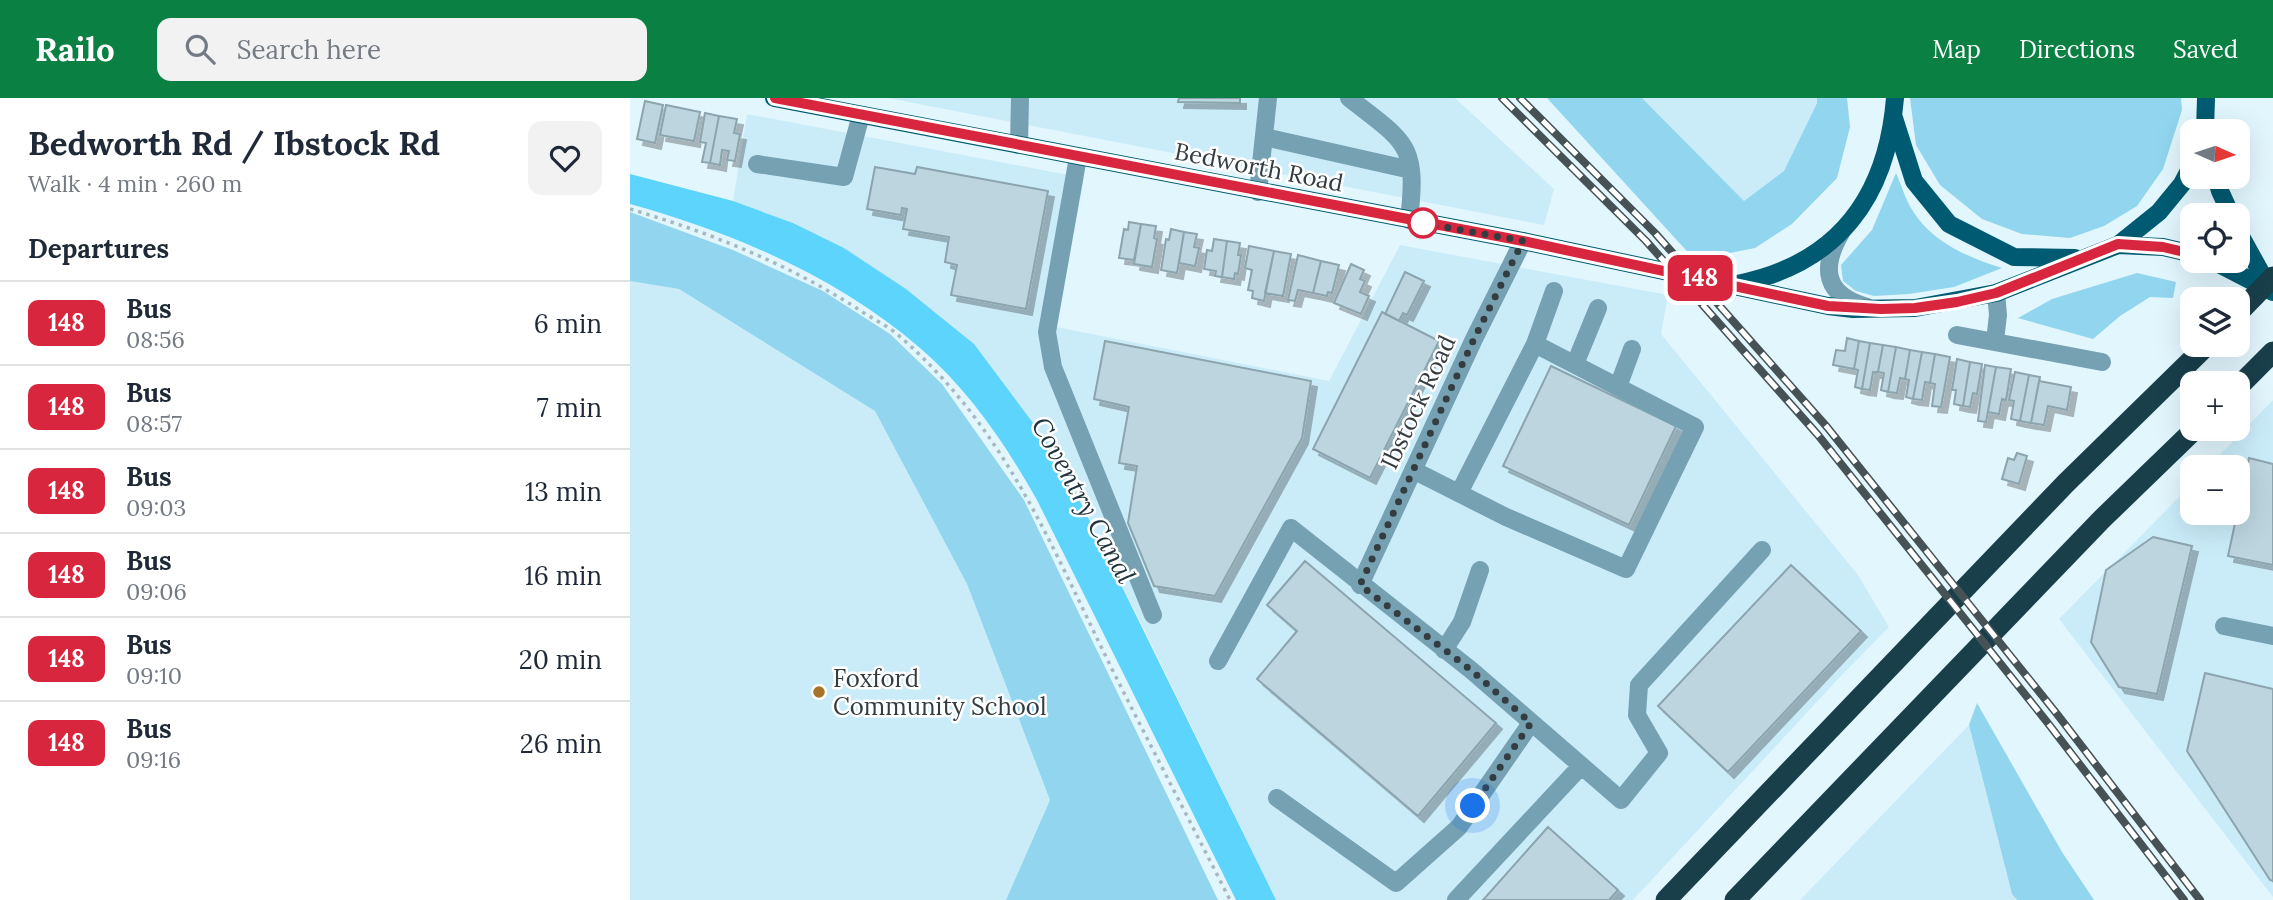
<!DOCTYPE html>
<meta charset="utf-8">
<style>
body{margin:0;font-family:Lora,serif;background:#f2f2f3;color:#1f2937;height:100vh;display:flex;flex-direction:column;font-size:26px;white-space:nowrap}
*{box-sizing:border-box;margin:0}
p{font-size:23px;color:#747a83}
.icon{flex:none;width:38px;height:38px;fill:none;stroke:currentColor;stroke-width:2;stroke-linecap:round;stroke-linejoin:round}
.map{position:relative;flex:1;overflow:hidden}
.drawer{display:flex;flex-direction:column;background:#fff;width:630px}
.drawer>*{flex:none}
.badge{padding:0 14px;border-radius:10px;font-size:24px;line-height:46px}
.needle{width:46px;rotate:93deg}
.controls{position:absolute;left:1550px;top:21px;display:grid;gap:14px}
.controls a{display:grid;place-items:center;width:70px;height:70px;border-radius:14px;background:#fff;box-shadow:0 7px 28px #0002;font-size:35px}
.you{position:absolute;width:35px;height:35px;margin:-18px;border:5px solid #fff;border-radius:50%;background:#1a73e8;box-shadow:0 0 0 10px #1a73e833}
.map>.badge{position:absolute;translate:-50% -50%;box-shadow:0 0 0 4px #fff}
h2{padding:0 28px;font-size:26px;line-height:63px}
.round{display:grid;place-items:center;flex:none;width:74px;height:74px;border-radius:14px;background:#f2f2f3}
.head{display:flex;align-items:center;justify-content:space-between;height:119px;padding:0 28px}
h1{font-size:33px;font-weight:700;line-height:52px}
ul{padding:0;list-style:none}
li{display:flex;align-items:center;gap:21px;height:84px;padding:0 28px;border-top:2px solid #e0e1e3}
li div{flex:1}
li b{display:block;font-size:26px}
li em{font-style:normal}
li .badge{min-width:77px;font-weight:700;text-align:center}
header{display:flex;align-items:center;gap:42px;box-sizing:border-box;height:98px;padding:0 35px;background:#0b8043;color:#fff}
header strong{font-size:33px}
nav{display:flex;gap:38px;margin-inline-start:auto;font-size:24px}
.search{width:490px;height:63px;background:#f2f2f3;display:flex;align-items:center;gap:18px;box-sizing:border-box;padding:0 24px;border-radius:14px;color:#747a83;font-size:26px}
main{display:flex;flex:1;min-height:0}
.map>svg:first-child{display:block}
</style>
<header>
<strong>Railo</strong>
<div class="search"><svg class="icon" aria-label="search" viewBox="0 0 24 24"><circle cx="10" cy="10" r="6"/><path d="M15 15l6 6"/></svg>Search here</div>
<nav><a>Map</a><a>Directions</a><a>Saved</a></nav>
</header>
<main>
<section class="drawer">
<div class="head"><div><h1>Bedworth Rd / Ibstock Rd</h1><p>Walk · 4 min · 260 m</p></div><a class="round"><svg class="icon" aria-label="heart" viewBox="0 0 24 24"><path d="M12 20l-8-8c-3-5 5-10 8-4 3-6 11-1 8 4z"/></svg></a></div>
<h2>Departures</h2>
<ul>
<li><span class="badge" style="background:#d7263d;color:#fff">148</span><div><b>Bus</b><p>08:56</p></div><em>6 min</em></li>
<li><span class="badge" style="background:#d7263d;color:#fff">148</span><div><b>Bus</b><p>08:57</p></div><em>7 min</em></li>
<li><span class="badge" style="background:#d7263d;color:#fff">148</span><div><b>Bus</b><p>09:03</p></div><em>13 min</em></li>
<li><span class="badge" style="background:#d7263d;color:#fff">148</span><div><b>Bus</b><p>09:06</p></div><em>16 min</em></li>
<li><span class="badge" style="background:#d7263d;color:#fff">148</span><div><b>Bus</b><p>09:10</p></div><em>20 min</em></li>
<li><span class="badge" style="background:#d7263d;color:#fff">148</span><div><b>Bus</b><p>09:16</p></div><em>26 min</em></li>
</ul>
</section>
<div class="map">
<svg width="1643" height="802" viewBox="0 0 1643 802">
<defs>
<filter id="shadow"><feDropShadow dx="6" dy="6" stdDeviation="0" flood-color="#0004"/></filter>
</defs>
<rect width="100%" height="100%" fill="#e2f6fe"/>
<path fill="#caecf9" d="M258 0H825L924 91 914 127Z
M1012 0H1187V5L1154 73 1114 103Z
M117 16 454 80 426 229 699 283 770 147 1038 197 1031 236 1228 477 1259 529 1210 579 1003 802H646L514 531 421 349 343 246 276 191 214 150 163 125 103 103Z
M0 183 49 191 245 313 337 486 420 702 376 802H0Z
M1643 302V799L1429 521 1563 385V415H1608V369H1578Z
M1339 627 1382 796 1387 802H1170Z"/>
<path fill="#91d5ee" d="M917 0H1012L1114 103 1154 73 1187 5V0H1217L1220 29 1207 80 1162 126 1125 150 1065 162Z
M1280 0H1551L1552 12 1533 71 1507 108 1474 128 1440 140 1392 136 1352 121 1310 87 1286 47Z
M1266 75C1271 86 1275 100 1281 110 1301 144 1337 159 1372 170L1324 189 1279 196 1244 198 1226 193 1213 183 1211 167 1242 132Z
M0 114 103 152 193 193 260 236 312 286 394 402 588 802H376L420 702 337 486 245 313 49 191 0 183Z
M1507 175 1546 184 1543 200 1520 199 1490 218 1463 241 1388 220 1422 201Z
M1347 605 1432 754 1464 802H1387L1382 796 1339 627Z"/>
<path fill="#5cd4fc" d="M0 76 103 103 163 125 214 150 276 191 344 246 421 349 438 379 646 802H606L407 402C376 347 339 292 290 250 208 179 104 135 0 106Z"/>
<path fill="#bcd5df" stroke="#8ca4ad" stroke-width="2" filter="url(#shadow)" d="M549 0H610V5L548 4Z
M15 3 33 7 25 45 7 41Z
M36 7 70 14 64 43 30 37Z
M75 15 89 18 80 65 72 64 76 45 70 44Z
M89 18 107 21 104 35 110 36 105 63 97 62 99 53 92 52 90 67 80 65Z
M245 69 285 76 287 69 418 93 396 211 321 197 327 167 315 164 319 139 273 131 277 111 272 110 271 117 237 111Z
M499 124 511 126 504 162 489 160 494 131 498 132Z
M511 126 526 128 524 140 527 141 522 169 504 166Z
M541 131 554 134 547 175 531 172 536 141 539 142Z
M554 134 567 136 564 149 569 150 565 168 549 165Z
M584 141 597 143 592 179 585 178 586 173 574 171 577 152 582 153Z
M597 143 610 145 608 157H611L608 176 605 175 604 181 592 179Z
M619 148 644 153 634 203 622 200 623 193 618 192 622 172 615 170Z
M644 153 661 156 653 198 635 195Z
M668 157 691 163 683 195 668 192 665 203 658 202Z
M691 163 709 167 702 195 698 194 697 198 683 195Z
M721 166 734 172 730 181 735 183 730 194 739 198 731 216 704 205Z
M775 174 794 183 777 217 773 215 769 223 755 216Z
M752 214 809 243 740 380 683 351Z
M1217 240 1229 243 1224 271 1203 267 1206 252 1215 253Z
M475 243 681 283 672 340 585 498 524 488 498 425 507 368 489 365 499 309 464 301Z
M1229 243 1240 245 1232 291 1225 289 1228 272 1224 271Z
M1240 245 1253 247 1248 274H1243L1240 292 1232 291Z
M1253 247 1266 249 1258 294 1251 292 1254 275 1248 274Z
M1266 249 1280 252 1275 281 1270 280 1267 295 1258 294Z
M1280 252 1292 254 1283 301 1276 299 1279 282 1275 281Z
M1292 254 1305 256 1300 285 1295 284 1292 302 1283 301Z
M1305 256 1320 259 1311 309 1302 308 1305 286 1300 285Z
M1327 261 1340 264 1333 308 1324 306 1326 292H1322Z
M1340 264 1352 266 1347 296 1343 295 1340 309 1333 308Z
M1355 267 1366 269 1356 324 1348 323Z
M921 268 1046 328 999 427 873 368Z
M1366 269 1381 271 1376 302 1372 301 1369 316 1358 314Z
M1385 274 1399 277 1390 323 1381 321 1384 303 1379 302Z
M1399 277 1410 279 1401 325 1390 323Z
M1409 283 1441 289 1437 312 1418 308 1414 327 1401 325Z
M1387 355 1397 358 1389 386 1372 381 1378 360 1384 362Z
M1619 360 1643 366V467L1598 458Z
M1523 439 1562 448 1527 596 1489 589 1461 544 1476 472Z
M675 463 866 625 788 718 627 581 667 533 637 507Z
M1161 467 1231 533 1098 674 1028 608Z
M1575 575 1643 591V783L1640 782 1557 653Z
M918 729 988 792 979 802H853Z"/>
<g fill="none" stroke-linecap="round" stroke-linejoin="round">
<path stroke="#a8b8bf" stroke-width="3.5" stroke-dasharray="3.5 5" stroke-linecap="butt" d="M0 111C81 135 161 167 231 213 243 221 256 227 267 236 376 330 420 446 482 571 521 649 561 725 600 802"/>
<path stroke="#75a1b2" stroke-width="18" d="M719 0C776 45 788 45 779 122
M634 39 781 72
M389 47 390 0
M448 59 417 234 423 269 523 517
M127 66 214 79 231 17
M628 94 638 0
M1211 135C1190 171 1195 197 1237 209
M1327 237 1472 264
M1365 243 1368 217 1366 195
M905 246 924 193
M945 266 968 210
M988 289 1002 251
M783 372 876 419 996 471 1065 329 905 246 829 395
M730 487 844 241 893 143
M1594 528 1643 538
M814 552 832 524 850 472
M588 563 661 430 841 572 991 702 1029 655 1007 617 1009 587 1132 452
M647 700 766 785 829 729 901 625
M826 802 951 668"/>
<path stroke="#005b72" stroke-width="18" d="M144 0 893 143 1198 208 1223 211 1285 210 1366 195 1488 147 1529 114 1552 86 1563 65
M1264 20 1284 83 1319 126 1384 159 1445 160
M1575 33 1576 0
M1586 79 1590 93 1601 117
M1608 133 1640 191
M1488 147 1533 149 1563 156
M1583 163 1643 194
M1107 186C1208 166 1257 99 1265 0"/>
<path stroke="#193f4b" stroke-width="21" d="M1608 215 1643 179
M1608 289 1643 254
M1036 802 1436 385 1577 247
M1105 802 1472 421 1565 331"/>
<g stroke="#465256" stroke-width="8">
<path id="rail" d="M872 0 1016 143 1188 337 1417 624 1554 802
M890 0 1025 135 1197 329 1427 616 1570 802"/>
</g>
<use href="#rail" stroke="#fff" stroke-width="5" stroke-dasharray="16" stroke-linecap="butt"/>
</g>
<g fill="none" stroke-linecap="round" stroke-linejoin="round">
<g stroke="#fff" stroke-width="16">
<path id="line" d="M145 0 893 143 1198 208 1251 211 1285 210 1327 204 1366 195 1488 146 1533 149 1563 156"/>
</g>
<use href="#line" stroke="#d7263d" stroke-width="10"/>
<path stroke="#333d41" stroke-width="7" stroke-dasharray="0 12.6" d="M793 125 893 143 844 241 730 487 841 572 901 625 843 708"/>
</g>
<circle fill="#fff" stroke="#d7263d" stroke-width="3.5" cx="793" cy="125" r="14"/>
<circle fill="#a6752b" stroke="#fff" stroke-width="2.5" cx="189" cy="594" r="7"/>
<g text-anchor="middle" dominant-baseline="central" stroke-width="5" stroke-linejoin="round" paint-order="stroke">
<g font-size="24" fill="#333d41" stroke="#fff">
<text transform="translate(629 69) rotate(11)">Bedworth Road</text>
<text transform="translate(788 304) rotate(-65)">Ibstock Road</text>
</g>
<g font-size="24" fill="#333d41" stroke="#fff" text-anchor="start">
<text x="203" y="580">Foxford<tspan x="203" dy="28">Community School</tspan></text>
</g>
<g font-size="26" font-style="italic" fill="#1e333b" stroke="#fff">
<text transform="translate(454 402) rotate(61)">Coventry Canal</text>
</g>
</g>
</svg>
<div class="controls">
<a><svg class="needle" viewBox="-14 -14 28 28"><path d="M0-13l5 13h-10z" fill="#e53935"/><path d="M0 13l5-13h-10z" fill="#747a83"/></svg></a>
<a><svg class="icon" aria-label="locate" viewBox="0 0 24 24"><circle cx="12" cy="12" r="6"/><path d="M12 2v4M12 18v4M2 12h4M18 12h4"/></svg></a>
<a><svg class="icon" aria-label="layers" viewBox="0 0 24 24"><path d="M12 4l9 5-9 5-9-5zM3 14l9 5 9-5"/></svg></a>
<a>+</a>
<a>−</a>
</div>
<div class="you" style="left:843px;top:708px"></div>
<b class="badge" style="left:1070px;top:180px;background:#d7263d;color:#fff">148</b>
</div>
</main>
